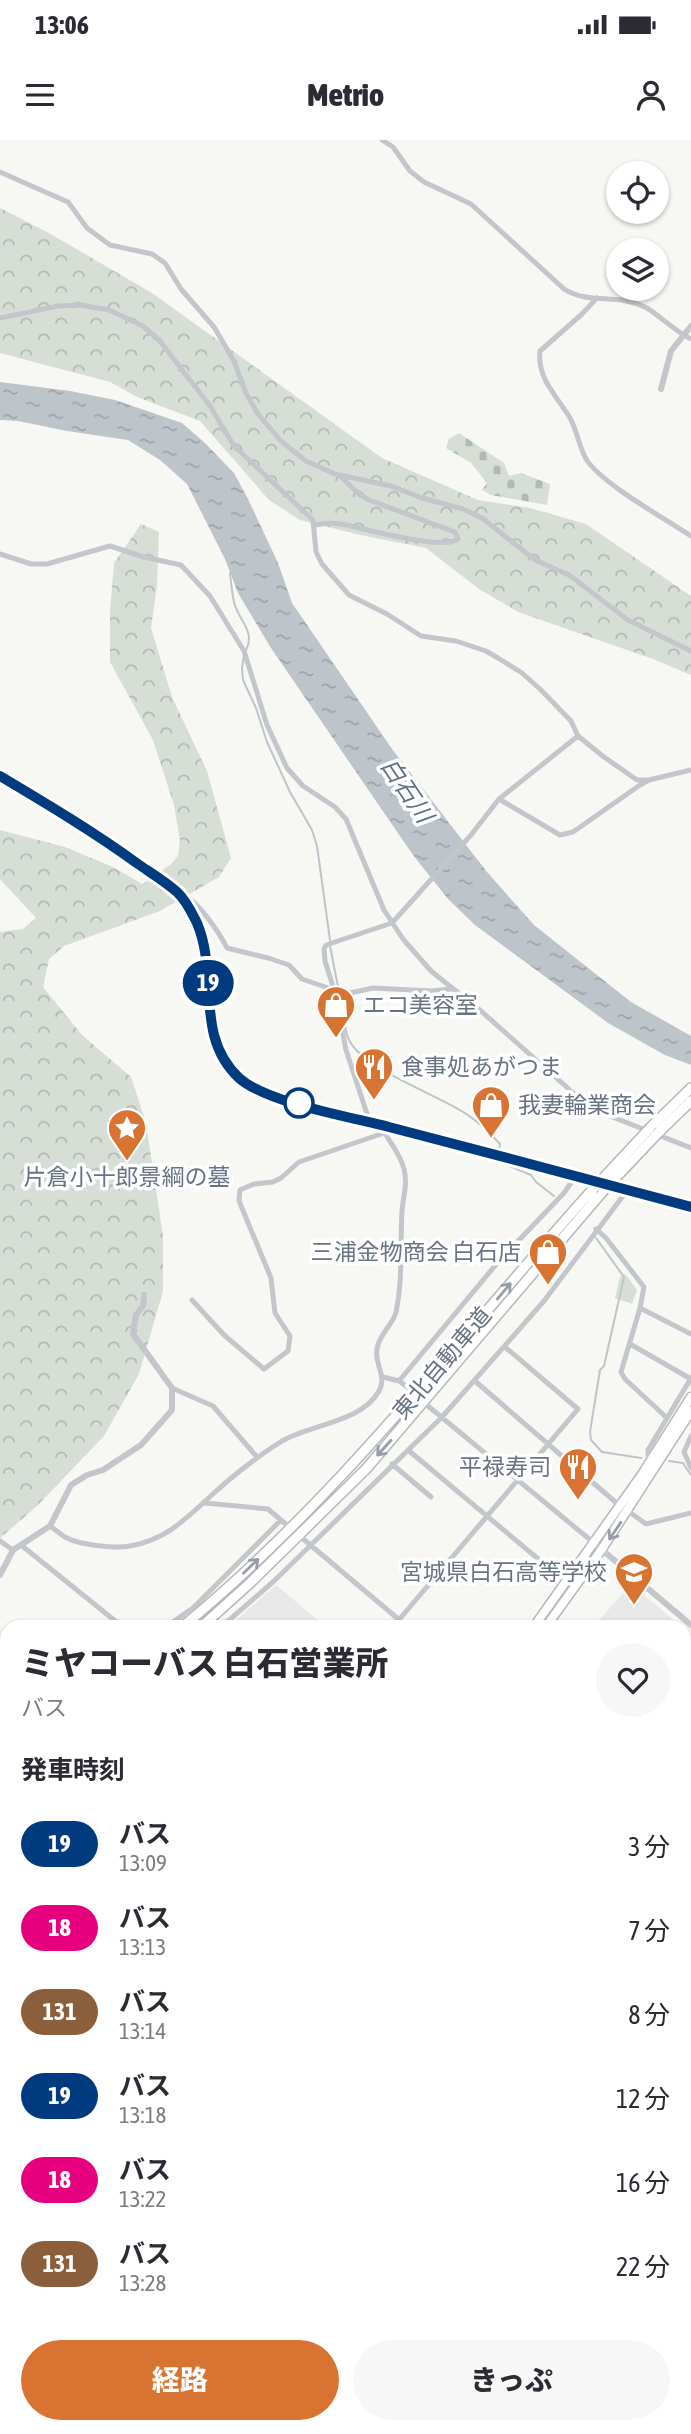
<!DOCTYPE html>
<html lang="ja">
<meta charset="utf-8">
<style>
body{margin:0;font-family:"Asap Condensed","Noto Sans JP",sans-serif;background:#f7f7f7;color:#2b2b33;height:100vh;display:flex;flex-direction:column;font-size:26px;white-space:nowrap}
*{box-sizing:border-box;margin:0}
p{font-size:23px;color:#7c7c81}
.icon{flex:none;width:38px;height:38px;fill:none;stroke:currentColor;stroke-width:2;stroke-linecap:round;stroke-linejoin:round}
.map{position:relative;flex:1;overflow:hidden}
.side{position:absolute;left:0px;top:1480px;width:691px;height:814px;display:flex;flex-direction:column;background:#fff;border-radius:21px 21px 0 0;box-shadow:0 2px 5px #0004}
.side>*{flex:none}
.badge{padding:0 14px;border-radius:23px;font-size:24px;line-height:46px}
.tools{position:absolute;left:606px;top:21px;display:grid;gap:14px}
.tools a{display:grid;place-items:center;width:63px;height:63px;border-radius:50%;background:#fff;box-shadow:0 2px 5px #0004;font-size:35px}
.map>.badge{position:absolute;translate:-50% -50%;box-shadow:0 0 0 4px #fff}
h2{padding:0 21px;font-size:26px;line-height:63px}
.round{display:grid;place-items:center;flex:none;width:74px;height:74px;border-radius:37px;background:#f7f7f7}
.overview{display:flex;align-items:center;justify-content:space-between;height:119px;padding:0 21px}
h1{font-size:33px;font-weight:800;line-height:52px}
.primary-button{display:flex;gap:14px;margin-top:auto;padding:14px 21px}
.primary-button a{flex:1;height:80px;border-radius:42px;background:#d97332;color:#fff;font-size:28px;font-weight:800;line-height:80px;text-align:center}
.primary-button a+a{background:#f7f7f7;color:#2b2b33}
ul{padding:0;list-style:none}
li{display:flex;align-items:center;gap:21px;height:84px;padding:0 21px}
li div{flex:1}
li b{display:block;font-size:26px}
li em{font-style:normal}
li .badge{min-width:77px;font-weight:700;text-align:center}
.status{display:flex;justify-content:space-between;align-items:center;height:49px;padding:0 35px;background:#fff;direction:ltr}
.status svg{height:19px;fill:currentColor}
header{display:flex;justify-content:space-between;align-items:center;height:91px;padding:0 21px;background:#fff;font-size:32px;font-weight:800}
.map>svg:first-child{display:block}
</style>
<div class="status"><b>13:06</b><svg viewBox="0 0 49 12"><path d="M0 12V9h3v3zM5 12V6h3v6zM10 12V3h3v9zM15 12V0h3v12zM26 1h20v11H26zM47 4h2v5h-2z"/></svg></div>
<header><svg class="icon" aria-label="menu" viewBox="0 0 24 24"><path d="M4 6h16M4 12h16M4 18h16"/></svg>Metrio<svg class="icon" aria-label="person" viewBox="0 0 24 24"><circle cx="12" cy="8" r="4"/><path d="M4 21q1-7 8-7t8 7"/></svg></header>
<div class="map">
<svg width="691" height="2294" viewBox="0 0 691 2294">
<defs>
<pattern id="forest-crowns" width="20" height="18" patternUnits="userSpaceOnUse" patternTransform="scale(1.75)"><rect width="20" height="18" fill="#d7ded6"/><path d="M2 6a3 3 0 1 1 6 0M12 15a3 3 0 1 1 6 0" fill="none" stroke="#b2b8b3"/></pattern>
<pattern id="cemetery-stones" width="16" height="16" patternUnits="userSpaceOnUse" patternTransform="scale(1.75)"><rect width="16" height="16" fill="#d7ded6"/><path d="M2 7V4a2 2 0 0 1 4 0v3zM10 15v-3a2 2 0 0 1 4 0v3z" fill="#b2b8b3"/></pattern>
<pattern id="water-ripples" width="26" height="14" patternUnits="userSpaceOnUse" patternTransform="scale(1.75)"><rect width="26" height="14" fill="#bdc5ca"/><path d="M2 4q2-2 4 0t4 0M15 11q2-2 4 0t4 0" fill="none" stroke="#9da4a9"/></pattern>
</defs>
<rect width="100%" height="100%" fill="#f7f7f4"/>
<path fill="#e7e8e7" d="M631 1444 682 1487H593Z
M276 1445 326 1487H228Z"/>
<path fill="#d7ded6" d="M625 1134 637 1150 632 1164 615 1158 620 1137Z"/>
<path fill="url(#forest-crowns)" d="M0 68 47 92 152 153 382 318 478 360 530 368 586 384 691 456V535L653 519 518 472 479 449 426 408 360 395 300 380 269 360 200 281 137 257 110 242 0 213Z
M141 384 159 392 157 446 151 488 172 557 207 631 231 718 219 737 160 771 64 806 49 819 43 847 82 895 131 937 146 983 163 1096V1151L139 1234 104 1296 37 1366 0 1398V792L23 789 36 778 0 739V690L65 707 113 727 142 744 170 725 178 716 180 700 174 665 153 600 110 522V471L114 423Z"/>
<path fill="url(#cemetery-stones)" d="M459 293 504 323 509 336 521 333 550 344 547 365 491 355 482 350 487 343 471 323 446 308 449 299Z"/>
<path fill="url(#water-ripples)" d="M0 242 70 251 115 260 182 283 205 303 234 333 248 359 278 423 292 463 392 609 487 732 534 785 631 862 691 896V925L665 915 608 883 475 785 448 759 413 715 271 508 238 453 225 419 187 344 160 320 128 300 67 291 18 281 0 280Z"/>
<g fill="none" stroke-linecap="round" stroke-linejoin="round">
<path stroke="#bdc5ca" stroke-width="2" d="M230 433C231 443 232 453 234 462 238 480 256 491 246 510
M244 516 242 528 243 540 256 568 267 602 290 652 312 690 317 706 330 800
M330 806 339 852
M340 857C341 865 346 895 349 900 364 930 439 955 468 975 479 983 491 994 500 1004L499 1010
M497 1021 531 1035 536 1042 554 1056
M596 1098 624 1137 604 1226 600 1230 590 1292 591 1300 602 1312 641 1318
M669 1321 683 1323 691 1335"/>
<path stroke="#d3d6d8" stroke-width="5" stroke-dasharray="5 2.5" stroke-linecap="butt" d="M406 1246 424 1262"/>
<g stroke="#b6b9bd" stroke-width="11">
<path id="primary" d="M684 1821 691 1824"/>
</g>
<g stroke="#b6b8bc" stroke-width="11">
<path id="trunk" d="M0 636 111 705 178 753 187 765 201 797 208 841 209 876 215 903 231 930 255 949 271 956 370 983 691 1068
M533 1488 643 1333 691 1257
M545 1488 602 1409 691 1271
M0 1986 7 1984"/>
</g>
<g stroke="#b6b8bc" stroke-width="12">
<path id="motorway" d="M650 988 691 948
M659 992 691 961
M181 1488C338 1359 459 1198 593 1049
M200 1488 250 1443 366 1329 603 1051
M0 1622 7 1617
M0 1637 7 1632"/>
</g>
<path stroke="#c3c6ca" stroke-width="5" d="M382 0 393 7 410 31 424 42 471 64 564 149C589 165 617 153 645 167 661 176 674 191 691 199
M0 32 68 62 87 88 110 105 152 114 165 123 181 149 214 187 234 221 246 253 258 274 281 301 306 321 335 334 391 346 422 358 463 369 482 378 535 420 569 435 628 480 691 511
M597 158 581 175 540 211C537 239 557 256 570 278 577 291 579 306 586 319 602 344 664 378 691 396
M0 178 58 166 81 165 109 170 143 186 159 200 210 266 234 306 313 380 316 412 322 424 349 455 387 474 421 496 456 501 486 511 498 518 522 533 541 550 571 581 578 596 604 617 637 640H649
M314 385C323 384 332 382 341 384 363 388 442 411 458 399L455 392 369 360 360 355 339 335
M0 414 31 424H47L110 406 144 417 181 425 210 456 244 511 267 585 287 628 303 646 335 667 346 679 384 770 403 799 431 831 481 871 579 958 610 976 691 1008
M499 659 560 695 573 692 640 645 649 640 691 630
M178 753C195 756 219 792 227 808L268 818 289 825 302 839 334 850
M336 856 373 848 432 851 452 849
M370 983 346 910 336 856 325 821 324 809 326 805 392 783 471 695 499 659 578 596
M596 1089 606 1098 644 1147 640 1168 621 1232 625 1239 667 1278
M192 1160 224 1195 264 1229 288 1211 290 1196 275 1173 271 1138 239 1061 240 1050 254 1044 273 1042 281 1038 299 1022 381 994 383 989
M640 1168 691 1194
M630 1204 691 1239
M383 1237 399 1241 406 1246
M399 1241 499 1121 564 1053 575 1037
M475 1241 620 1366
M172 1248 213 1266 257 1317
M428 1266 594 1403
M691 1296 684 1312 691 1328
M408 1310 561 1438
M652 1318 648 1315V1310L691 1238
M392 1324 431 1357
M205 1363 268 1369 288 1386
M628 1371 646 1384 691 1373
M50 1386C56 1390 61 1395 67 1398 80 1405 117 1409 130 1406 169 1399 187 1377 214 1353 235 1334 258 1316 282 1301 311 1284 362 1282 379 1251 388 1236 372 1221 378 1205 381 1193 393 1184 396 1172 403 1140 400 1104 402 1071 403 1056 408 1045 404 1029 401 1016 391 1003 384 992V986
M302 1398 409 1488
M0 1401 13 1410
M21 1405 124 1488
M164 1488 193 1468 281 1380
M220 1488 273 1442 442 1277 544 1161 623 1056 625 1050
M392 1488 578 1269 505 1207
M684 1596 691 1585
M0 1612 7 1607
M684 1620 691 1628
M0 1656 7 1652
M684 1684 691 1689
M684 1794 691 1802
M0 1826 7 1832
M0 1935 7 1932
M0 1999 7 1996
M684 2020 691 2009
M0 2031 7 2029
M684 2062 691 2055
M684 2147 691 2149
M0 2245 7 2244
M92 2287 93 2294
M190 2287 194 2294
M259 2287 262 2294
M361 2287 364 2294
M408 2287 410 2294
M512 2287 540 2294
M299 2294 305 2287
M678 2294 691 2286"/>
<path stroke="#c3c6ca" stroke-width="6" d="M661 249 671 211 691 186
M594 1403 691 1485
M0 1435 13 1410 50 1386 71 1345 87 1335 103 1330 141 1305 172 1270V1248L133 1194 136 1175 143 1166 144 1155"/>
<use href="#primary" stroke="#fff" stroke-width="8"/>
<use href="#trunk" stroke="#fff" stroke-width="8"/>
<use href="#motorway" stroke="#fff" stroke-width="9"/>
<g stroke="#b6b8bc" stroke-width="12" stroke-linecap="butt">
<path id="motorway-bridge" d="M593 1049 650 988
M603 1051 659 992"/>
</g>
<use href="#motorway-bridge" stroke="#fff" stroke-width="9"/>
</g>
<defs><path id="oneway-shaft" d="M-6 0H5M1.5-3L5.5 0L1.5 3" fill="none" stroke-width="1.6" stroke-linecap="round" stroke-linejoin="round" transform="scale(1.75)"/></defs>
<g stroke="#959da8">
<use href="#oneway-shaft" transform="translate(504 1151) rotate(-50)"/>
<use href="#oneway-shaft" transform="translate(384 1308) rotate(132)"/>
<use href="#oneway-shaft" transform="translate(615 1391) rotate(124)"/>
<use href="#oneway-shaft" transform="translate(251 1426) rotate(-44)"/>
</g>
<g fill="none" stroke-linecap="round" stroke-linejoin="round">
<g stroke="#fff" stroke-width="16">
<path id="line" d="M0 636C47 664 94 692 138 724 151 733 166 742 177 752 186 760 192 773 197 783 219 835 194 896 239 938 267 963 351 977 389 987 490 1013 590 1040 691 1067"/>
</g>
<use href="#line" stroke="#003b80" stroke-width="10"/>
</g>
<defs>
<g id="shop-pin" transform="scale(2.0125)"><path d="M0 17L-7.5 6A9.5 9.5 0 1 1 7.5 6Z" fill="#d97332" stroke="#fff"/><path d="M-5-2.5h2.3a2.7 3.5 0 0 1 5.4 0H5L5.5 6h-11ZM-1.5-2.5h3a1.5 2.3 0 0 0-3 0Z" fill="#fff"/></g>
<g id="restaurant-pin" transform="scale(2.0125)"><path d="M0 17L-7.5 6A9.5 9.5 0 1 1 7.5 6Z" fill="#d97332" stroke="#fff"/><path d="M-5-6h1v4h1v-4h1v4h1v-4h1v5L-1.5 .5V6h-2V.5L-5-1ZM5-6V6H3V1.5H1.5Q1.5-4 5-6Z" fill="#fff"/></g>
<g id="sight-pin" transform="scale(2.0125)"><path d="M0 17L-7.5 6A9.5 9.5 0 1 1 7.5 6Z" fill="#d97332" stroke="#fff"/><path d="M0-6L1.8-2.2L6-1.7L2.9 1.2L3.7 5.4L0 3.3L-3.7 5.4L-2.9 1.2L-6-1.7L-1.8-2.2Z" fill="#fff"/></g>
<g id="school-pin" transform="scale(2.0125)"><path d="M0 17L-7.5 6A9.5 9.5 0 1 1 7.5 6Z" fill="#d97332" stroke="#fff"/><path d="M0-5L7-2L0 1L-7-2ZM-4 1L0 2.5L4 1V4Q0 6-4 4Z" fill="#fff"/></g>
</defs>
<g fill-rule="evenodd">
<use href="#shop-pin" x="336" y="865"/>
<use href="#restaurant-pin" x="374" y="927"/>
<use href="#shop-pin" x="491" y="965"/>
<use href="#sight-pin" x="127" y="988"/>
<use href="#shop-pin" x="548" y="1112"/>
<use href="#restaurant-pin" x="578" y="1327"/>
<use href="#school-pin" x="634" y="1432"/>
</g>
<circle fill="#fff" stroke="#003b80" stroke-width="3.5" cx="299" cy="963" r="14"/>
<g text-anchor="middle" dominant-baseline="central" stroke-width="7" stroke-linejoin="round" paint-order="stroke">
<g font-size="23" fill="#687383" stroke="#fff" text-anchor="start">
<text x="363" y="865">エコ美容室</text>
<text x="401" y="927">食事処あがつま</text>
<text x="518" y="965">我妻輪業商会</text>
<text x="127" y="1037" text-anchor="middle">片倉小十郎景綱の墓</text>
<text x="521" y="1112" text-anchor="end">三浦金物商会 白石店</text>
<text x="551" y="1327" text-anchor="end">平禄寿司</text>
<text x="607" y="1432" text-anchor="end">宮城県白石高等学校</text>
</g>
<g font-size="23" fill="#687383" stroke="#fff">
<text transform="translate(442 1223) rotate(-50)">東北自動車道</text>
</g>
<g font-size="24" font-style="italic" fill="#63737f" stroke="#fff">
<text transform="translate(407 650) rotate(56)">白石川</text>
</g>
</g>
</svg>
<div class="tools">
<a><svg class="icon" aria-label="locate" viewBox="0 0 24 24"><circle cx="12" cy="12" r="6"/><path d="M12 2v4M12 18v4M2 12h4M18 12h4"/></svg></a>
<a><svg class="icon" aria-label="layers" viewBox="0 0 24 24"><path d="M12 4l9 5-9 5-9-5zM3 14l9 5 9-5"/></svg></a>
</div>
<b class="badge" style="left:208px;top:843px;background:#003b80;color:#fff">19</b>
<section class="side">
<div class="overview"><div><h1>ミヤコーバス 白石営業所</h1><p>バス</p></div><a class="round"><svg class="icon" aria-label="heart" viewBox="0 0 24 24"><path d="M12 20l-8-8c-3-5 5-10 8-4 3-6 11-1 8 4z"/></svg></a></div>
<h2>発車時刻</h2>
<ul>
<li><span class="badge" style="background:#003b80;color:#fff">19</span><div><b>バス</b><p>13:09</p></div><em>3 分</em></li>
<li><span class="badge" style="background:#e6007e;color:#fff">18</span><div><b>バス</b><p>13:13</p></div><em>7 分</em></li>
<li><span class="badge" style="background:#8b5e3c;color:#fff">131</span><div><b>バス</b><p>13:14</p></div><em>8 分</em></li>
<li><span class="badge" style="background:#003b80;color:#fff">19</span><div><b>バス</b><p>13:18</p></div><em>12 分</em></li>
<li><span class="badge" style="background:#e6007e;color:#fff">18</span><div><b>バス</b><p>13:22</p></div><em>16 分</em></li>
<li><span class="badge" style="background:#8b5e3c;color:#fff">131</span><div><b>バス</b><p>13:28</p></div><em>22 分</em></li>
</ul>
<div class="primary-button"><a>経路</a><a>きっぷ</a></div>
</section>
</div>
